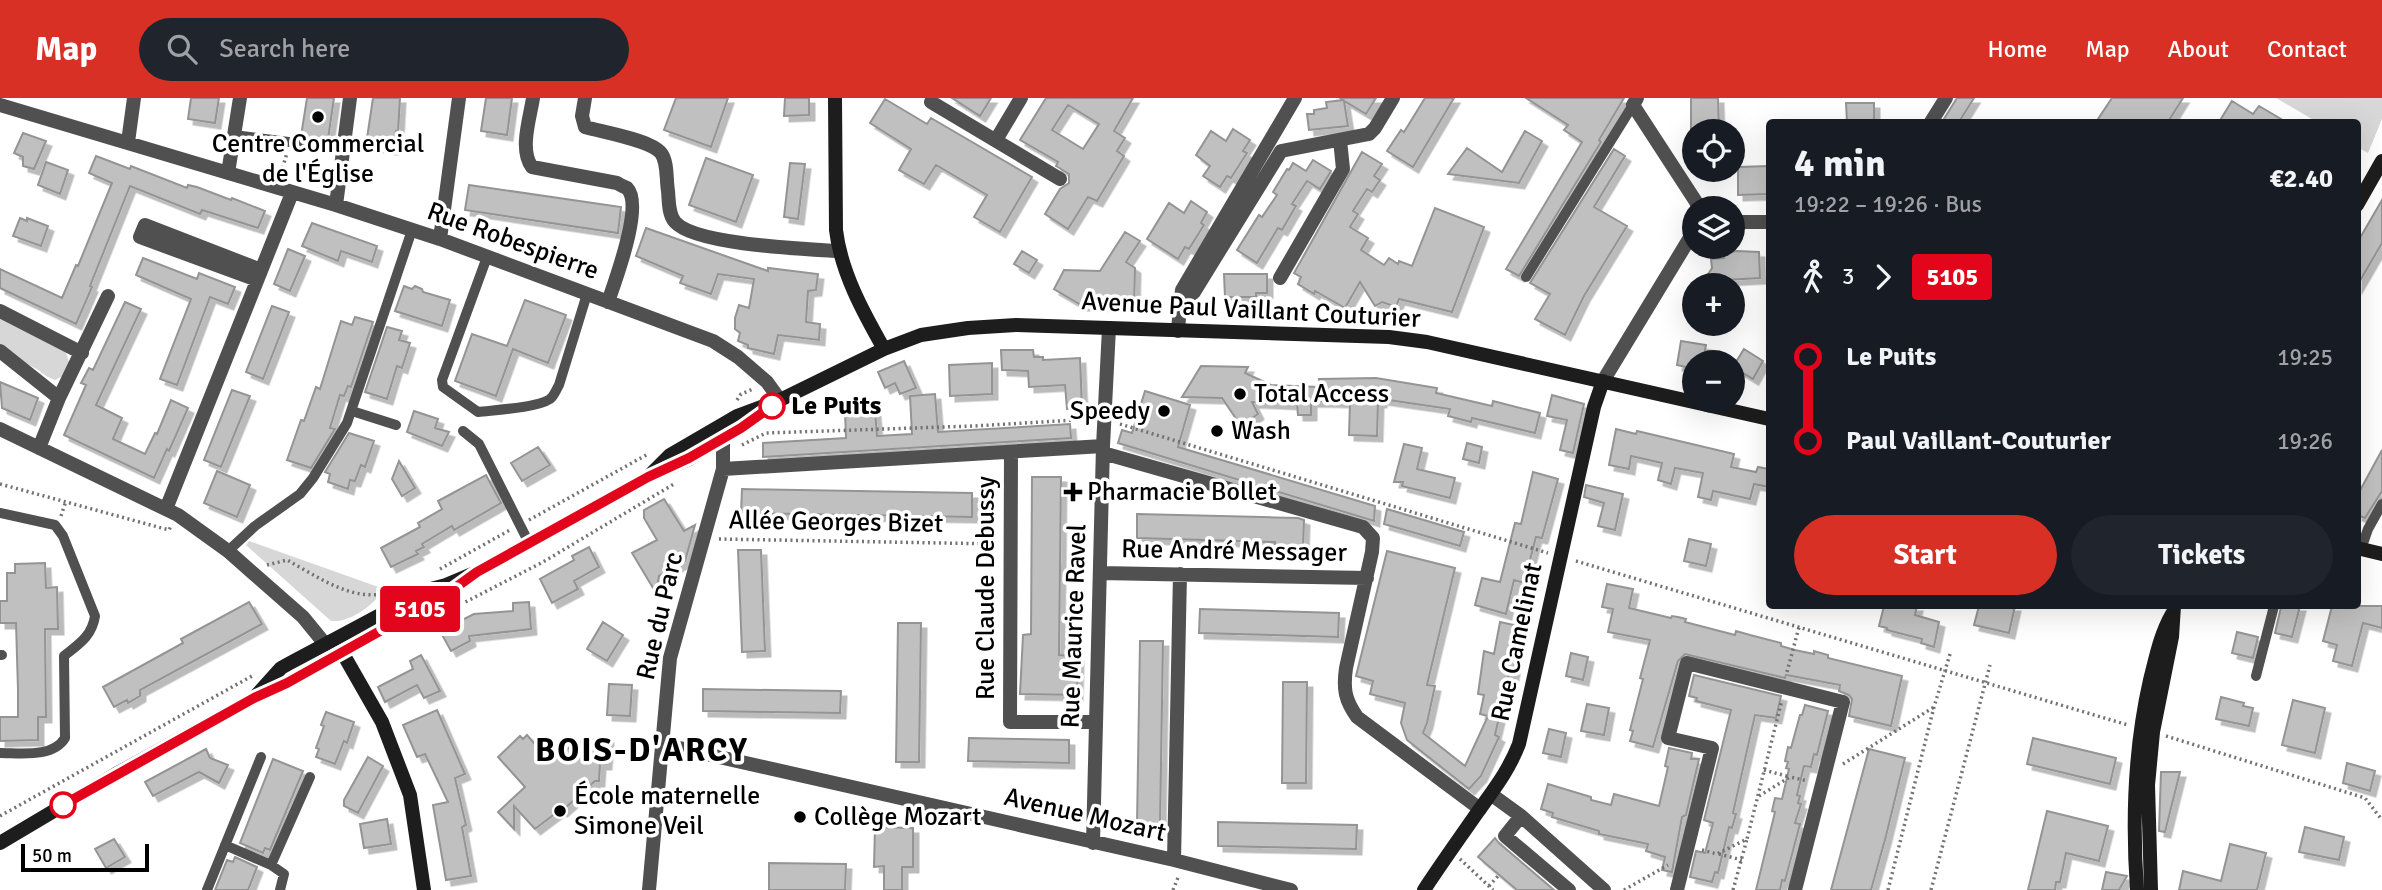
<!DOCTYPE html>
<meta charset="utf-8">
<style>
body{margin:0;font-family:Signika,sans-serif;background:#20242c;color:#f1f3f6;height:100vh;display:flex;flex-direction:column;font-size:26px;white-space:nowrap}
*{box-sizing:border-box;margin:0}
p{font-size:23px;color:#9ea1a6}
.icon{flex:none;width:38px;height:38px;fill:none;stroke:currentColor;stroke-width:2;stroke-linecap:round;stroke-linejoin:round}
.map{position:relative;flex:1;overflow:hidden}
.details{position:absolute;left:1766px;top:21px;width:595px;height:490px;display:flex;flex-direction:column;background:#171b24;border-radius:7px;box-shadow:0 7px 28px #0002}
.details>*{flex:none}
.badge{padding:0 14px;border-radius:5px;font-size:24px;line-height:46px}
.controls{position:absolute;left:1682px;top:21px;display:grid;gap:14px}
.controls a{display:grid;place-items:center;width:63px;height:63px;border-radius:50%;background:#171b24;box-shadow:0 7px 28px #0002;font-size:35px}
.scale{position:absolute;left:21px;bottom:18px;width:128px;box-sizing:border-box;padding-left:7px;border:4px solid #000;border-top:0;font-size:19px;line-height:24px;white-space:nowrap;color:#000;-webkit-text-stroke:5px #fff;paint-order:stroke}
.map>.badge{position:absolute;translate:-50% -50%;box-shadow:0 0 0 4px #fff}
.legs{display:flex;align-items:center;gap:10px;height:77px;padding:0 28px;font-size:23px}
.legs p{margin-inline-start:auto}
.summary{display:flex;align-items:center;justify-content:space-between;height:119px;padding:0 28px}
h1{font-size:38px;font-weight:800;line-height:52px}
.primary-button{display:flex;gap:14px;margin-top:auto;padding:14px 28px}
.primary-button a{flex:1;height:80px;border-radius:42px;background:#d93025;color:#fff;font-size:28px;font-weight:800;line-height:80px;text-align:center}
.primary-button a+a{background:#20242c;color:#f1f3f6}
ul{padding:0 28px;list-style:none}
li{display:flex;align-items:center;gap:24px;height:84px;font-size:26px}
li i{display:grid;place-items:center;width:10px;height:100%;margin:0 9px;background:currentColor}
li i::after{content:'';width:18px;height:18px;margin:-9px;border:5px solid;border-radius:50%;background:#171b24}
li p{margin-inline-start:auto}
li:first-child i{background:linear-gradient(#0000 50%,currentColor 0)}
li:last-child i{background:linear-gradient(currentColor 50%,#0000 0)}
header{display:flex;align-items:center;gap:42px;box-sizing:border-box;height:98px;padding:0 35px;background:#d93025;color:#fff}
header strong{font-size:33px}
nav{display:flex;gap:38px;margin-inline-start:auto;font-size:24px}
.search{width:490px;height:63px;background:#20242c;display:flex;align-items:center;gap:18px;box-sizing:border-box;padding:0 24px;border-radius:38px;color:#9ea1a6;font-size:26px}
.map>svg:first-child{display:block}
</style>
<header>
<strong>Map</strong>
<div class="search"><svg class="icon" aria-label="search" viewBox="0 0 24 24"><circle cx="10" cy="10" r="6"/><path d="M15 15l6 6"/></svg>Search here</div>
<nav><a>Home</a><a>Map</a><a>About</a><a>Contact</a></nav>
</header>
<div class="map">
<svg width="2382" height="792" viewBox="0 0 2382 792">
<defs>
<filter id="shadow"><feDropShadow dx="5.5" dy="5.5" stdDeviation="0" flood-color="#0004"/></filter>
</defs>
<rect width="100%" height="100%" fill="#fff"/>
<path fill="#d7d7d7" d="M2276 0H2382V21L2368 55 2357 49V24H2317Z
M0 219 66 254 69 265 63 278 55 282C47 280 42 274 35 270 22 264 12 256 0 247Z
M249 443 384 491C374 507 350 525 331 523L246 447Z"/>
<path fill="#c0c0c0" stroke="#949494" stroke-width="2" fill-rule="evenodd" filter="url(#shadow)" d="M191 0H219L215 25 188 21Z
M307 0H334L328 41 301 38Z
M373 0H400L398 34 396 33 393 51 366 47Z
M486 0H512L507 37 481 33Z
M676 0H728L711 49 664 32Z
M785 0H809V17L784 18Z
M952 0H991L980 18Z
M1046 0H1133L1114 33 1125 40 1117 53 1124 58 1097 103 1088 99 1068 131 1045 116 1060 91 1069 85V76L1056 68 1058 64 1020 42ZM1068 7 1099 26 1083 51 1052 32Z
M1340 0H1376L1366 16 1344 3 1348 28 1309 32 1307 16H1314V12L1327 10 1326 4 1343 2Z
M1425 0H1454L1413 69 1387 53 1401 32 1404 34Z
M1526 0H1624L1599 42 1601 44 1519 178 1506 171 1582 44 1564 32 1568 27Z
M1691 0H1718L1719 33H1691Z
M1957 0H1974L1959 24H1942Z
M2112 0H2183L2168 24H2096Z
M885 1 927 26 931 20 1032 79 1000 134 974 119 987 97 936 67 924 86 899 72 911 51 870 25Z
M2232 3 2253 16 2259 8 2286 24H2219Z
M1846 5H1874V24H1847Z
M1233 31 1250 42 1243 53 1247 55 1231 80 1227 78 1220 89 1203 78 1210 68 1196 57 1211 33 1226 43Z
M1525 33 1542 43 1519 85 1448 76 1467 50 1502 74Z
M23 35 46 43 34 71 23 68V59L14 55Z
M1614 51 1625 58 1594 109 1627 128 1584 198 1565 237 1535 221 1550 196 1530 185Z
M1362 54 1382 66 1374 78 1380 82 1372 94 1367 91 1353 113 1358 116 1350 129 1368 140 1361 152 1384 167 1389 160 1398 166 1399 163 1412 168 1435 110 1484 129 1452 214 1399 201 1396 209 1382 204 1375 208 1360 184 1345 210 1315 193 1314 196 1298 186 1301 179 1294 175Z
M96 58 130 71 131 68 187 90 188 87 197 89 231 102 232 100 265 113 258 130 202 112 200 116 130 88 90 188 92 189 76 226 0 190V171L62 200 76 167 78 168 112 85 89 75Z
M706 60 753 77 736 124 689 107Z
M1313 62 1331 73 1320 91 1307 83 1292 106 1296 108 1282 132 1278 130 1257 165 1237 152 1259 117 1262 119 1277 97 1273 94 1287 71 1289 72 1293 65 1306 73Z
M46 64 68 72 60 96 38 87Z
M790 65 805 66 798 121 784 119Z
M1769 68V96L1738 97V69Z
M469 87 621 109 618 135 465 112Z
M2382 102V145L2357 188V145Z
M1191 103 1207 114 1201 125 1204 127 1189 151 1185 149 1178 161 1147 141 1169 105 1184 115Z
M20 120 27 123V120L48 128 41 148 13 138Z
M312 125 377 148 372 164 341 153 338 163 302 148Z
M646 130 768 173V170L818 176 816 192 808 193 806 224 820 226 819 242 778 237 774 256 748 250V247L738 243 740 235 735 231V220L739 207 749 210 754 181 718 176 711 196 680 185 683 178 636 158Z
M1125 134 1140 143 1126 164 1135 170 1134 208 1081 207 1054 191 1064 172 1100 173Z
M288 151 305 158 290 193 274 186Z
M1022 153 1037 162 1029 175 1014 166Z
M1737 153 1759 154 1760 180 1725 182V178H1707L1712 170 1711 161 1724 160V155Z
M143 160 197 181 199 175 235 189 228 206 210 199 177 287 160 281 191 201 136 177Z
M1224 176H1267V195H1256V199H1225Z
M404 188 412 191 415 188 422 191 423 194 450 202 442 228 395 213Z
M525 202 566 217 548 265 513 251 496 298 455 283 472 236 507 248Z
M125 204 141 211 96 307 122 320 113 341 145 356 155 335 157 336 171 302 188 310 169 353 167 351 154 380 64 337 86 287 81 285 89 270 93 272Z
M272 208 289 214 263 281 246 274Z
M355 219 373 224 351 289 348 288 344 298 340 297 330 330 335 331 311 370 287 362 301 322 304 323 316 289 320 291 341 223 352 227Z
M387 229 402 233 399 242 410 245 402 270 397 268 387 301 365 294Z
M1681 243 1706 247 1703 264H1694V271L1677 267Z
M1744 251 1763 263 1753 281 1733 269Z
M1001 252H1033L1034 259H1043V262L1080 260 1082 310 1067 311 1065 287 1029 289 1028 273 1002 272Z
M904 263 916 290 900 296 895 285 885 290 878 274Z
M992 265V296L950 298 949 267Z
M1201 268 1248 269 1245 275 1271 287 1319 289V281L1376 280 1437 290 1436 295 1492 308 1493 303 1540 315 1535 335 1472 320 1471 324 1448 318 1450 311 1381 301V304H1378L1377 338 1349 337 1350 304 1311 303V317H1298L1297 306 1252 304 1258 316 1241 328 1222 300 1182 299Z
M0 284 38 300 30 322 2 310Z
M232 292 250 298 221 369 204 362Z
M1145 293 1190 307 1178 349 1375 408 1374 423 1118 345 1122 332 1132 335Z
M935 296 938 334 1070 326 1071 340 763 359V345L846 340 845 314 875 313 877 338 912 336 910 298Z
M1552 297 1584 306 1573 355 1560 352 1567 322 1547 318Z
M414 313 438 321 435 330 449 334 442 348 407 334Z
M1616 331 1636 336 1637 333 1734 356 1731 369 1756 374 1758 369 1769 371V389L1754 386 1750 401 1713 393 1711 402 1698 399 1703 375 1675 370 1671 386 1658 382 1662 365 1631 358 1629 371 1609 367Z
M349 335 374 343 365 369 361 367 355 383 350 382 348 391 328 384 330 376 325 374Z
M1467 345 1482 349 1479 365 1463 361Z
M1404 346 1422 350 1417 371 1455 380 1450 400 1402 388 1403 384H1394Z
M538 349 550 367 522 383 511 365Z
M2382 352V393L2365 420 2357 417V398Z
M399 363 415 390 402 398 392 381Z
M217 373 250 387 237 419 204 405Z
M1533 374 1558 381 1542 440 1536 439 1524 485 1514 482 1506 516 1475 507 1482 480 1500 484 1515 425 1521 426Z
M486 377 501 405 454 432 452 428 422 446 424 449 416 453 418 456 391 469 381 450 420 429 418 425 442 411 438 403Z
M1032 379H1061L1059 557 1078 558 1077 597 1020 596 1023 537 1031 536Z
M1586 387 1623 396 1615 432 1598 428 1604 405 1584 399Z
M742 391 972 395V419L741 415Z
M664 401 684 433 695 427 685 463 659 478 656 495 632 455 657 442 644 420V412Z
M1387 411 1464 434 1460 448 1384 426Z
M1137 416 1298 420 1304 422 1303 450 1275 449V444L1137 440Z
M1689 441 1711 446 1706 468 1684 463Z
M589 449 599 469 574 483 578 491 552 505 540 481 574 462 572 458Z
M738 452H761L765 553 742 554Z
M1387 453 1455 470 1427 587 1435 588 1427 625 1423 635 1465 668 1488 618 1480 616 1484 597 1478 596 1484 553 1494 556 1500 524 1514 527 1513 531 1521 532 1513 577 1509 576 1495 637 1499 639 1481 678 1469 691 1407 642 1401 625 1405 605 1370 596 1373 583 1356 578Z
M45 465 46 490 57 489 58 531H45L46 619H38V642L0 643V619H18V592L16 525H0V503H7V475H15V466Z
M1607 486 1633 491 1629 510 1671 520 1672 518 1678 519 1686 521 1685 524 1735 537 1736 533 1750 537 1781 545V548L1795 552 1814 556V553L1828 557V560L1902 578 1891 628 1849 618 1852 601 1849 597 1839 593 1840 587 1786 577 1785 580 1685 556 1678 563 1653 649 1630 643 1633 633 1630 632 1643 581 1640 580 1650 542 1608 534 1613 511 1602 509Z
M249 504 262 526 140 592V598L128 605 127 602 114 609 103 589 183 545 181 541Z
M529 504 531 531 469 538 470 543 451 553 440 533 474 516 513 513V505Z
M1884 508H1917L1915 517 1939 524 1934 549 1921 545 1922 541 1887 532V530L1879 528Z
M1979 508H2015L2009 535 1974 527Z
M2285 508H2300L2292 539 2275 535 2281 509Z
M2332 508H2382V530L2363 525 2352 568 2333 563 2337 547 2323 543Z
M1200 511 1339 515 1338 539 1199 535Z
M603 524 623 537 607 563 587 551Z
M898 525H921L919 664H896Z
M2237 534 2258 539 2253 560 2232 555Z
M1140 543H1163L1160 727H1137Z
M1571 555 1588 559 1583 582 1566 578Z
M421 557 440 593 424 600 417 587 385 604 378 589 413 571 410 563Z
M1694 577 1781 598 1776 620 1755 617 1733 715 1736 716 1732 730 1729 729 1718 775 1715 774 1712 784 1690 779 1696 753 1705 755 1713 725 1704 722 1731 612 1696 603 1697 600 1689 598Z
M1283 584H1307L1306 685H1282Z
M609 586 632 587 630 618 607 617Z
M703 591 841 593 840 615 703 613Z
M2221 599 2244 605 2243 608 2253 610 2249 628 2216 621Z
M2293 602 2325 610 2315 655 2282 647Z
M1587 606 1609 610 1604 637 1581 633Z
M1805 607 1828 613 1817 657 1814 656 1811 669 1804 668 1797 697 1800 698 1798 705 1801 706 1795 725 1800 726 1785 783 1782 782 1780 792H1756L1775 714 1772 713 1775 700 1782 701 1789 671 1786 670 1788 664 1785 663 1788 649 1791 650 1800 617H1802Z
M437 612 465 676 455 680 466 727 462 729 471 778 446 782 433 707 448 704 425 656 417 659 403 627Z
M326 614 354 624 347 645 344 643 335 666 316 659 319 651 316 650 324 628 321 627Z
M1549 631 1566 635 1561 659 1543 655Z
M527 637 551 665 572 647 583 643 608 640 606 666H600L599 683H595L562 713 560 712 535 731 514 708V731L498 714 525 689 498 659 520 638 523 641Z
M969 640 1069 642V665L968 663Z
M2033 640 2116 660 2110 686 2027 666Z
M1669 650 1692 655 1691 661H1699L1686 717 1682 719 1672 774 1662 772 1665 759 1646 753 1648 746 1599 736V733L1552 719 1553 715 1541 711 1548 686 1591 699V702L1611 707 1614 696 1659 708 1668 669 1665 668Z
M206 651 210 660 228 667 219 685 199 674 153 698 145 684Z
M1869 651 1905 660 1886 738 1871 792H1831Z
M368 659 383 668 358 715 344 708V702Z
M273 661 303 673 270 752 265 750 263 755 240 745Z
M2347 665 2375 673 2370 693 2343 685Z
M2161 674H2180L2165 734 2159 733Z
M2047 713 2108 728 2099 763 2066 755 2060 784H2056L2055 792H2028Z
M387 721 391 746 364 750 360 726Z
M1218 724 1357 727 1356 751 1218 748Z
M875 729 913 730V769H902V792H884V768L874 769Z
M2305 729 2344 739 2339 762 2299 754Z
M1495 740 1499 745 1554 792H1517L1478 759Z
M114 741 125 759 106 770 95 751Z
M2230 746 2266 755 2257 792H2179L2183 773 2221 783Z
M235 759 257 769 248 792H215L227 762 233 764Z
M769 765 846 766 845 792H769Z
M2106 774 2127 778 2119 792H2102Z"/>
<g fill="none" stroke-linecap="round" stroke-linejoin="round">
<path stroke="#727272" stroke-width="3.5" stroke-dasharray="2 3.5" stroke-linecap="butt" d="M281 75 287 55
M737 302 741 296 753 291
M1120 326 1548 455
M742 347 766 335 974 328 1092 321
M0 386 169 432 171 428
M61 418 66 403
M529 422 648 356
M719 441 998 446
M1576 463 2128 627
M267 467 287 462C317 478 351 504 387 495
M440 471 510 432
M446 514 543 464 674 386
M1787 574 1799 529
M2166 638 2365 700 2382 722
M1843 666 1934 609
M1764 672 1790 679
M1759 698 1790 679 1808 683
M0 718 252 578
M1702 752 1717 756 1747 741 1782 602
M1719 756 1742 762
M1460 761 1493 792
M1489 788 1499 777
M1173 792 1179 777
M1624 792 1668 767
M1733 792 1747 741
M1888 792 1934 609 1950 556
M1931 792 1990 567"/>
<path stroke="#505050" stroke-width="10" d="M234 37 343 51
M487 159 442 282 443 289 478 314C494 312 537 310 550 301 554 298 556 292 559 287L587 196
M1526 179 1633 7
M352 313 396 327
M463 333 479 346 529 445
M0 415 55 427 63 438 95 518C92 538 79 546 64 558L65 640C53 660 21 655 0 655
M2361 451 2368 431 2382 406
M228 453 255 428 300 396 313 380 347 325 412 132
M0 557H2
M2256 578 2274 508
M225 747 271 767 284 776 280 792
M271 767 310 679
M207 792 261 659"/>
<path stroke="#505050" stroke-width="14" d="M533 0C530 20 519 52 532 69L617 85C618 86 625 89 627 90 644 107 615 183 608 204
M585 0 582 18 585 29C602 34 651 42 661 55 668 64 666 82 668 93 669 102 668 116 675 124 695 147 805 151 838 153
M1637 0 1633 7 1700 110
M931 4 1060 81
M0 7 336 107 440 141 590 197 713 243 738 259 767 284 780 302
M1931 24 1946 0
M996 42 1021 0
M128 44 134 0
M228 75 240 0
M336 107 350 0
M1732 124H1769
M440 141 459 0
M1280 180 1343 71 1340 42
M257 182 140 139 145 127 261 172
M1180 208 1182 192 1295 0
M0 213 82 255
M1178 233 1180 208 1194 194 1281 53 1369 36 1375 30 1393 0
M0 253 59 300
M1603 283 1694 133
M0 331 178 417 228 453 254 476 303 519 325 546
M39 350 59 300 108 198
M1011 354 1010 624H1096
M1103 355 1363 429 1373 440 1372 454 1346 570C1343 591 1345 602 1357 619L1480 711
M723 371 1103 348
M166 411 292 95
M1100 475 1367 480
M662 646 1174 762 1291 792
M1492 697 1521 718 1604 792
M1521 718 1505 738 1569 792
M1093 745 1103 348 1109 230
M1174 762 1180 476
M649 792 670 560 723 371V341
M1677 792 1712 650 1668 640 1687 565 1843 604 1795 792"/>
<path stroke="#1d1d1d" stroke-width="14" d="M835 0 836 132C841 174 863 214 884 251
M2357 107 2382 63
M648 379 670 357 737 318 780 302 884 251 921 237 968 230 1016 227 1389 239 1427 244 1769 321
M2357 450 2382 456
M342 554 382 624 410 697 424 792
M254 600 281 570 290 565 427 492 446 487 477 474 648 379 689 361 764 313
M0 745 116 676 254 600 287 585 456 489
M1424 792C1441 766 1459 741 1477 715 1494 691 1508 674 1519 646L1594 309 1603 283
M2137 792C2132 721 2134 652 2150 582 2156 559 2160 537 2172 516
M2151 792 2148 687 2153 634 2172 539 2174 508"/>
</g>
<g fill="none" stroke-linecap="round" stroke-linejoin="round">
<g stroke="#fff" stroke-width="16">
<path id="line-1" d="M63 707 254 600 287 585 448 495 477 474 648 379 689 360 741 330 772 308"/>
</g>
<use href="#line-1" stroke="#e3051b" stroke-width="10"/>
</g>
<g fill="#000" stroke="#fff" stroke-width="2.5">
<circle cx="318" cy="19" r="7"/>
<circle cx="1240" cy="296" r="7"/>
<circle cx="1164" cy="313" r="7"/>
<circle cx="1217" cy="333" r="7"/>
<path d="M1069.5 383.5h7v7h7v7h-7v7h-7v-7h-7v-7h7z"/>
<circle cx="560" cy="713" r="7"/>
<circle cx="800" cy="719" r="7"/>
</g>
<g fill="#fff" stroke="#e3051b" stroke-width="3.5">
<circle cx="772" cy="308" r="12"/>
<circle cx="63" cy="707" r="12"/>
</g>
<g text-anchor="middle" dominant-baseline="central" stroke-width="7" stroke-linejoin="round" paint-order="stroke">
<g font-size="26" fill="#000" stroke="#fff" text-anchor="start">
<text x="318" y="46" text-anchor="middle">Centre Commercial<tspan x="318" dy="30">de l'Église</tspan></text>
<text x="1254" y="296">Total Access</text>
<text x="1150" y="313" text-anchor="end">Speedy</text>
<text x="1231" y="333">Wash</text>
<text x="1087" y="394">Pharmacie Bollet</text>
<text x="574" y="698">École maternelle<tspan x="574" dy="30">Simone Veil</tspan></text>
<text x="814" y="719">Collège Mozart</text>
</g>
<g font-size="26" fill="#000" stroke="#fff">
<text transform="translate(513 143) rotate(20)">Rue Robespierre</text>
<text transform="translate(1251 212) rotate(3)">Avenue Paul Vaillant Couturier</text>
<text transform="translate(836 424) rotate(1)">Allée Georges Bizet</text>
<text transform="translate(1234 453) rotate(1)">Rue André Messager</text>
<text transform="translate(986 490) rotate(-90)">Rue Claude Debussy</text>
<text transform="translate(660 518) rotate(-77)">Rue du Parc</text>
<text transform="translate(1074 528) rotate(-88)">Rue Maurice Ravel</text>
<text transform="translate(1517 544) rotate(-78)">Rue Camelinat</text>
<text transform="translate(1085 717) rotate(13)">Avenue Mozart</text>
</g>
<g font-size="26" font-weight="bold" fill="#000" stroke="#fff" text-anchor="start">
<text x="791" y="308">Le Puits</text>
</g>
<g font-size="33" font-weight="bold" letter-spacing="2" fill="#000" stroke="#fff">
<text x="642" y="652">BOIS-D'ARCY</text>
</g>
</g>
</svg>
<div class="controls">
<a><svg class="icon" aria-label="locate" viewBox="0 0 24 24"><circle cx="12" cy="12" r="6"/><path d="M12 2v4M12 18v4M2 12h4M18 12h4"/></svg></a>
<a><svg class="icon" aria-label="layers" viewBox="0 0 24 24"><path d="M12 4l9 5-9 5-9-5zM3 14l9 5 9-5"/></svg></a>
<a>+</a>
<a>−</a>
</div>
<div class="scale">50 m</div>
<b class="badge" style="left:420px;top:511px;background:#e3051b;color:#fff">5105</b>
<section class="details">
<div class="summary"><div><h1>4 min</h1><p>19:22 – 19:26 · Bus</p></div><b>€2.40</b></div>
<div class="legs"><svg class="icon" aria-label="walk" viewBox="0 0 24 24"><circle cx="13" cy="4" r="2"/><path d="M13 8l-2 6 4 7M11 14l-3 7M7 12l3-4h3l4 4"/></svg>3<svg class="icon" aria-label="forward" viewBox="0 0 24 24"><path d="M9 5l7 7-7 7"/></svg><b class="badge" style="background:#e3051b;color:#fff">5105</b></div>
<ul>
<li><i style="color:#e3051b"></i><b>Le Puits</b><p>19:25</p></li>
<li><i style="color:#e3051b"></i><b>Paul Vaillant-Couturier</b><p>19:26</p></li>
</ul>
<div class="primary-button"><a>Start</a><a>Tickets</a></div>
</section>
</div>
